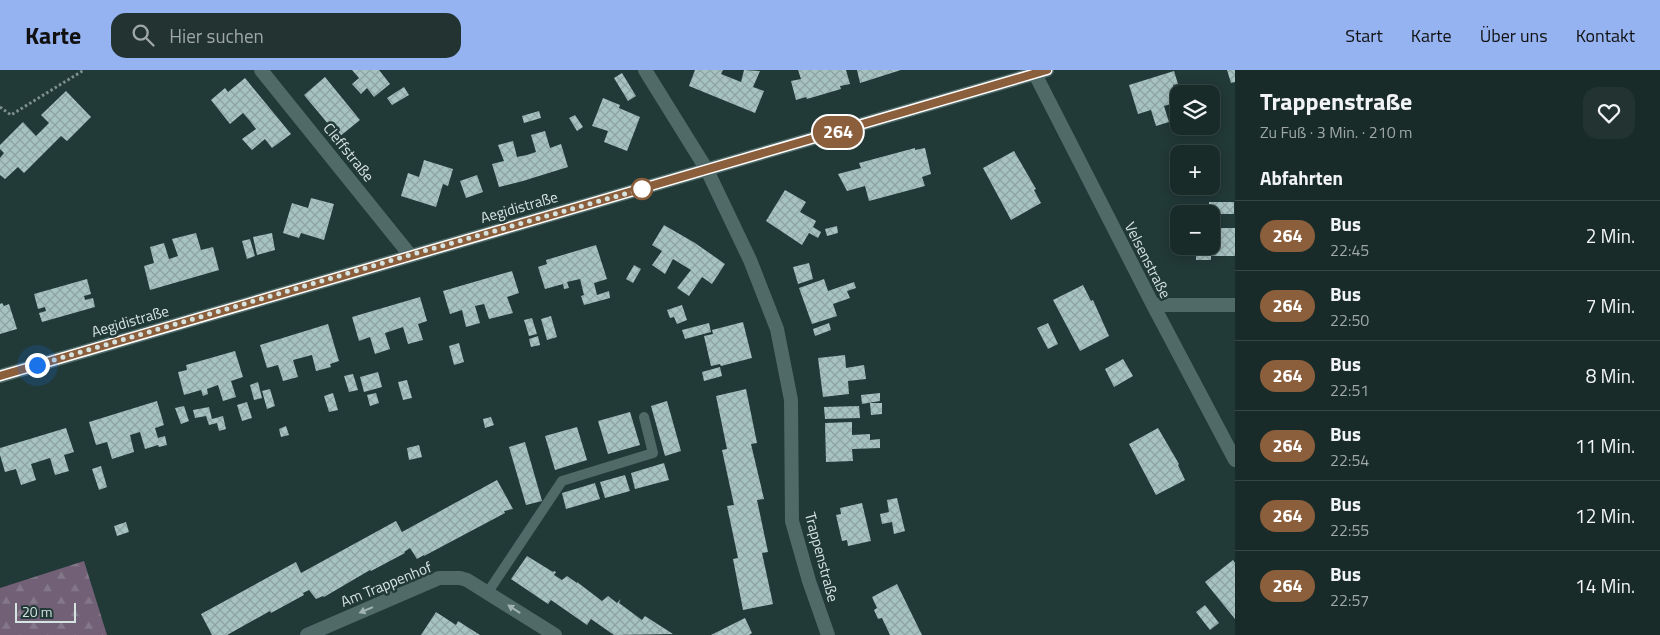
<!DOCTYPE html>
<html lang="de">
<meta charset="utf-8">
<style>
body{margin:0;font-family:"Titillium Web",sans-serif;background:#223331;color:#f1f3f6;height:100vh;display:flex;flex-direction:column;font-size:19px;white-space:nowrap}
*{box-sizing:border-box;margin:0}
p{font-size:16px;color:#9fa7a8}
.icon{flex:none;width:28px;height:28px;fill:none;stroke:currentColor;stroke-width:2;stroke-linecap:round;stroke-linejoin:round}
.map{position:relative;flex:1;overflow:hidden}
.drawer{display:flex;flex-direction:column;background:#192b29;width:425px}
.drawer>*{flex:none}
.badge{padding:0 10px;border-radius:16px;font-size:18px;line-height:32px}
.buttons{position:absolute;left:1170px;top:15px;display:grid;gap:10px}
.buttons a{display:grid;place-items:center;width:50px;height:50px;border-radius:10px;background:#192b29;box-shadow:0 2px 12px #0003,0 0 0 1px #374746;font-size:25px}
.scale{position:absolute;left:15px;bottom:12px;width:61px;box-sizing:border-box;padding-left:5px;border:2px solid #d5e3e1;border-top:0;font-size:14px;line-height:18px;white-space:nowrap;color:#d5e3e1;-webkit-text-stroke:4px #213937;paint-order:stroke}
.you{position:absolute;width:25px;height:25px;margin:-12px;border:4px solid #fff;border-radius:50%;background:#1a73e8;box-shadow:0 0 0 8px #1a73e833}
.map>.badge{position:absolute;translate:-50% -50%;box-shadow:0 0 0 2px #fff}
h2{padding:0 25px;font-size:19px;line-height:45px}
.round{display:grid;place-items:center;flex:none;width:52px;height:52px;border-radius:15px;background:#223331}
.head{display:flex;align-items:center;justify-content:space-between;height:85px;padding:0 25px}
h1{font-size:24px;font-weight:700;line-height:38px}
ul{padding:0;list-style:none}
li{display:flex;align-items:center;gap:15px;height:70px;padding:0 25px;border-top:1px solid #374746}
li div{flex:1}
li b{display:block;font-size:19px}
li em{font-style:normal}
li .badge{min-width:55px;font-weight:700;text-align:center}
header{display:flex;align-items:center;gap:30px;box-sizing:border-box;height:70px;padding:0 25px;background:#95b2f1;color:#111}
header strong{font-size:24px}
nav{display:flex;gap:28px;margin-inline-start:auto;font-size:18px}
.search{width:350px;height:45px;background:#223331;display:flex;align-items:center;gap:12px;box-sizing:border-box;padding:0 18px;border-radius:15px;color:#9fa7a8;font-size:19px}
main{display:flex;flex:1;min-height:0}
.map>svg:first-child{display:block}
</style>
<header>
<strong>Karte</strong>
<div class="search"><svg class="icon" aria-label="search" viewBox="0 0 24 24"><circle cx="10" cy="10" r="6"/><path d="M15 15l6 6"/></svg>Hier suchen</div>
<nav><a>Start</a><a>Karte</a><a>Über uns</a><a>Kontakt</a></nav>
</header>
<main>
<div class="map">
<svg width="1235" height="565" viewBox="0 0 1235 565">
<defs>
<pattern id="forest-firs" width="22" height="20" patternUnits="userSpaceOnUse" patternTransform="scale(1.25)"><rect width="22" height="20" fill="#716076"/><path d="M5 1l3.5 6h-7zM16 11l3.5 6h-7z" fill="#847789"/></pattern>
<pattern id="building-cross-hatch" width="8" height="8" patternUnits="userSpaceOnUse" patternTransform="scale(1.25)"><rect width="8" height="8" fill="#a7c3c1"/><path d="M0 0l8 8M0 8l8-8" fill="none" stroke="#8da3a2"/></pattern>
</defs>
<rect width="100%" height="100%" fill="#213937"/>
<path fill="url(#forest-firs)" d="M84 491 107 565H0V518Z"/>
<path fill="url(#building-cross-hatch)" d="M352 0H379L390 14 374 27 367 18 361 24 352 14 359 8Z
M695 0H723L721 4 741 12 744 0 760 1 753 17 764 21 755 43 689 16Z
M798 0H846L850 14 840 16 841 19 807 29 806 27 796 30 791 11 801 9Z
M857 0H901L860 13Z
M1227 0H1235V12L1231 13Z
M1174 1 1178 14 1173 15 1177 32 1164 36 1169 52 1156 56 1151 40 1138 44 1129 15Z
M622 3 636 26 628 31 614 8Z
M325 7 360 50 339 67 304 25Z
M245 8 291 64 272 78 265 69 252 80 242 69 256 59 250 51 243 43 230 54 211 30 225 18 228 22Z
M404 17 409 25 392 35 387 28Z
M66 21 91 47 67 71 61 66 24 103 18 97 5 109 0 105V88L4 83 0 79V75L23 52 36 66 49 53 41 45Z
M603 28 620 35 619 38 640 47 627 81 604 72 608 61 592 56Z
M539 41 541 48 524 53 522 46Z
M575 45 583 57 577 61 569 48Z
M545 61 550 78 561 74 568 97 523 111 499 117 492 94 504 91 498 75 513 71 517 87 527 85 536 82 531 65Z
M915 78V80L925 78 931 104 922 107 925 116 869 131 865 116 847 121 838 104 861 98 859 93Z
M1014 81 1036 119 1034 120 1041 133 1011 150 983 98Z
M424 90 453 99 448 116 443 114 436 137 401 126 408 103 419 107Z
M477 105 483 122 466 128 460 111Z
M785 120 806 132 800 142 816 151 813 157 821 162 818 168 809 163 802 175 766 151Z
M311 128 334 134 324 170 301 163 299 168 283 163 292 133 308 138Z
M1209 132H1234V144H1209Z
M664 155 695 173 725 194 712 214 702 207 689 226 677 218 691 200 673 189 665 204 652 195 662 181 652 175Z
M837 156 838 163 827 166 825 159Z
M1211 158H1235V186H1211V190H1196V176H1211Z
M196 163 201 180 213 177 219 200 150 220 144 196 154 193 150 177 164 173 169 189 178 186 172 169Z
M272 163 275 180 257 185 253 167Z
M250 169 255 186 247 189 242 171Z
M596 175 607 209 594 213 597 225 609 221 610 228 584 235 581 226 584 225 580 209 567 212 569 218 564 219 563 214 545 219 538 197 547 194 546 190Z
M809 193 813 209 798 214 793 197Z
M634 195 641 199 633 213 626 209Z
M512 201 519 223 507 227 513 243 489 249 484 234 475 236 480 253 466 257 462 240 450 244 443 221Z
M87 209 91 224 84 226 85 230 93 228 95 237 42 252 39 243 46 241 45 237 38 239 34 224Z
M824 209 828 221 854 212 856 218 847 221 850 228 833 234 837 246 812 254 799 218Z
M1083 215 1091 231 1093 230 1109 266 1080 281 1053 230Z
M420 227 427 251 418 254 423 270 408 274 403 257 385 263 390 279 375 284 370 267 359 271 352 247Z
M2 233 4 236 9 234 17 259 0 264V234Z
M682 235 687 250 677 254 674 247 670 248 667 240Z
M551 246 557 267 547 270 541 249Z
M532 248 537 264 529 266 524 250Z
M743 252 752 288 721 296 720 294 711 296 704 266 713 264 712 260Z
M709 253 711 262 685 269 682 260Z
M829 253 831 260 815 266 813 259Z
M1048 253 1058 274 1048 279 1037 258Z
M328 254 339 291 330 294 331 297 316 301 312 285 293 290 298 307 283 311 278 295 267 298 260 275Z
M538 266 540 275 531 277 529 269Z
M459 273 464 292 454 295 449 276Z
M235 281 243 307 231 311 236 327 223 331 218 315 207 319 208 324 203 326 201 320 184 325 178 302 187 300 186 295Z
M845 285 846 298 864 295 866 309 848 311 849 324 823 327 818 288Z
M1123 289 1133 306 1114 317 1105 299Z
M720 297 722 306 704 311 702 302Z
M378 302 382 317 364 322 360 307Z
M353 304 358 320 349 322 344 306Z
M407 310 412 328 403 330 398 312Z
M258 312 262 328 254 330 250 315Z
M270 319 275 336 267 339 262 321Z
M746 319 757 373 751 374 764 429 757 430 768 482 762 483 773 534 743 540 733 489 738 488 727 436 734 435 722 380 727 379 716 326Z
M333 323 338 340 329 342 324 326Z
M376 323 379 333 370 336 367 325Z
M880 323V331L862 334 861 325Z
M157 331 164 355 155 358 158 368 165 366 167 375 159 377 158 375 145 379 140 362 130 365 134 382 112 389 107 372 96 375 89 352Z
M667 331 681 381 665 386 651 336Z
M247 332 252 348 242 351 237 335Z
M870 333H882V344L871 345Z
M184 336 189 351 181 354 175 338Z
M859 336 860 348 825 349 824 337Z
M209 337 212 349 223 346 226 359 219 361 217 353 209 355 206 346 195 348 193 340Z
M630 342 640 375 608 384 598 351Z
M491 347 494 355 485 358 483 349Z
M852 352V365L870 364V370L880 369V378L852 379 853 391 826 392 825 353Z
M286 356 289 365 281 367 279 359Z
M577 357 587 390 555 400 545 366Z
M66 358 74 382 64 385 69 401 55 405 50 388 31 394 36 410 21 415 16 399 5 402 0 385V378Z
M1158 358 1179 394 1178 395 1185 410 1156 425 1129 374Z
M525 372 542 431 526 435 509 377Z
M419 375 422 387 409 390 407 378Z
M664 393 669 410 635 419 631 403Z
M101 396 107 417 99 420 92 399Z
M625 405 630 421 605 428 600 412Z
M497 410 513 439 504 441 505 443 424 486V485L417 489 410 478 404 482 405 483 371 501 370 500 324 527 323 526 316 529 309 520 303 523 304 525 271 543 270 541 227 565H212L201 544 296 492 301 503 396 451 402 462Z
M595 413 600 429 566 439 562 423Z
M897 428 905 461 894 464 892 452 882 454 880 444 889 442 887 430Z
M862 433 871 471 848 476 847 470 842 471 836 445 841 444 840 438Z
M126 452 129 462 117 466 114 456Z
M527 486 553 502 554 501 556 502 554 505 562 510 567 506 577 513V512L602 531 608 526 617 533 621 529 619 533 642 550 645 546 673 564 614 565 591 549 587 555 551 530 548 534 511 509Z
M1233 490 1235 493V549L1205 512Z
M897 514 920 561 922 565H890L882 548 878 549 874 540 877 538 872 527Z
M1205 535 1219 553 1210 560 1196 542Z
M436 542 456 555 458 551 480 565H421Z
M745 548 752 563 749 565H711Z"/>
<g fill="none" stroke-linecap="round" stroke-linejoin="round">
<path stroke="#7d908e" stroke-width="3" stroke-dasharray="2.5 2.5" stroke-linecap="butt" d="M0 37 11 45 84 0"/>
<path stroke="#506a68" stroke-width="10" d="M488 522 562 411 653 383 644 347"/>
<path stroke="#506a68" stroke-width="14" d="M261 0 410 185
M645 0 707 100 750 190 777 259 791 330 792 451 809 511 828 565
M1035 4 1153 235 1235 390
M1153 235H1235
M307 565 439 508H460L467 510 555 565"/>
<path stroke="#506a68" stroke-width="14" d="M0 306 1047 0"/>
</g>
<defs><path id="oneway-solid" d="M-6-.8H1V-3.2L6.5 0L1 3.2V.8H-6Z" transform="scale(1.25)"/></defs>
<g fill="#a0b3b1">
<use href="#oneway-solid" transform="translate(514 539) rotate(-147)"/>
<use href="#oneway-solid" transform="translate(366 540) rotate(157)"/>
</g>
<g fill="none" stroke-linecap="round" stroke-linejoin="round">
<g stroke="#fff" stroke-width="11">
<path id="line" d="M0 306 1047 0"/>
</g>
<use href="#line" stroke="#8b5e3c" stroke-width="8"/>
<path stroke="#d5e3e1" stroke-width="5" stroke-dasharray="0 9" d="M37 295 410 185 642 119"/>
</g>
<circle fill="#fff" stroke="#8b5e3c" stroke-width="2.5" cx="642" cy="119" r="10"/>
<g text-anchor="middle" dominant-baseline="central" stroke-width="5" stroke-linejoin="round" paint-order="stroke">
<g font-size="15" fill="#d5e3e1" stroke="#213937">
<text transform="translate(349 82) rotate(51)">Cleffstraße</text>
<text transform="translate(519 137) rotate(-16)">Aegidistraße</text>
<text transform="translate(1148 190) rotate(63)">Velsenstraße</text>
<text transform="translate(130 251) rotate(-16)">Aegidistraße</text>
<text transform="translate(822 487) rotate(75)">Trappenstraße</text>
<text transform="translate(386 514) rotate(-22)">Am Trappenhof</text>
</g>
</g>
</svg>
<div class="buttons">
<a><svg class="icon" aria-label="layers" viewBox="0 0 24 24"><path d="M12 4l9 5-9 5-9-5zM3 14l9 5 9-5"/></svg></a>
<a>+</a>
<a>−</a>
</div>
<div class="scale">20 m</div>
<div class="you" style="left:37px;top:295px"></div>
<b class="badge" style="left:838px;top:62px;background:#8b5e3c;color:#fff">264</b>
</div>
<section class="drawer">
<div class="head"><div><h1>Trappenstraße</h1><p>Zu Fuß · 3 Min. · 210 m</p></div><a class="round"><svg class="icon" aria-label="heart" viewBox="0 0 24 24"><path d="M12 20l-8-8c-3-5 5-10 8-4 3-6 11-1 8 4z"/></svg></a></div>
<h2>Abfahrten</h2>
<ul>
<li><span class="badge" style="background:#8b5e3c;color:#fff">264</span><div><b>Bus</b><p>22:45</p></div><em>2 Min.</em></li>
<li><span class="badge" style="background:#8b5e3c;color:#fff">264</span><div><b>Bus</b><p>22:50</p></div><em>7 Min.</em></li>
<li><span class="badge" style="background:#8b5e3c;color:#fff">264</span><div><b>Bus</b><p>22:51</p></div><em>8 Min.</em></li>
<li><span class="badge" style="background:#8b5e3c;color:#fff">264</span><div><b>Bus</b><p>22:54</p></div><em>11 Min.</em></li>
<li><span class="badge" style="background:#8b5e3c;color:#fff">264</span><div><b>Bus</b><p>22:55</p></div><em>12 Min.</em></li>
<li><span class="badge" style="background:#8b5e3c;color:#fff">264</span><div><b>Bus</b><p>22:57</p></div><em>14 Min.</em></li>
</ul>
</section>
</main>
